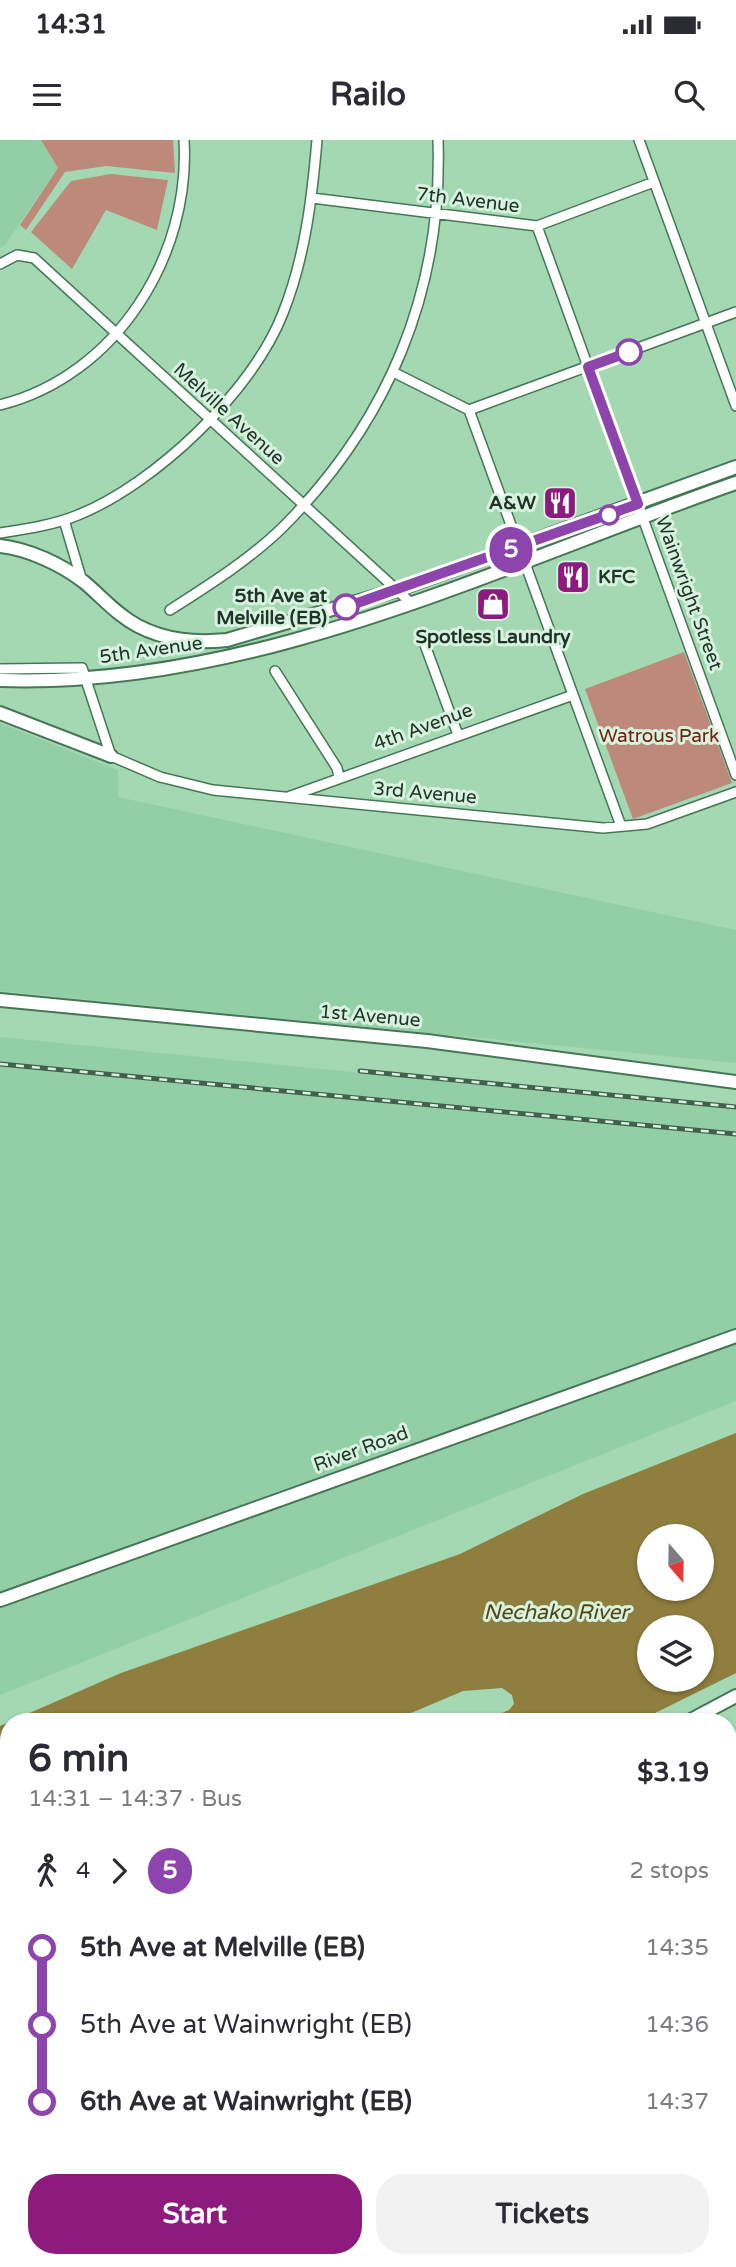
<!DOCTYPE html>
<meta charset="utf-8">
<style>
body{margin:0;font-family:"Varela Round",sans-serif;background:#f2f2f3;color:#2b2b33;height:100vh;display:flex;flex-direction:column;font-size:26px;white-space:nowrap}
*{box-sizing:border-box;margin:0}
p{font-size:23px;color:#7c7c81}
.icon{flex:none;width:38px;height:38px;fill:none;stroke:currentColor;stroke-width:2;stroke-linecap:round;stroke-linejoin:round}
.map{position:relative;flex:1;overflow:hidden}
.panel{position:absolute;left:0px;top:1573px;width:737px;height:555px;display:flex;flex-direction:column;background:#fff;border-radius:28px 28px 0 0;box-shadow:0 2px 5px #0004}
.panel>*{flex:none}
.badge{padding:0 14px;border-radius:23px;font-size:24px;line-height:46px}
.needle{width:46px;rotate:160deg}
.buttons{position:absolute;left:637px;top:1384px;display:grid;gap:14px}
.buttons a{display:grid;place-items:center;width:77px;height:77px;border-radius:50%;background:#fff;box-shadow:0 2px 5px #0004;font-size:35px}
.map>.badge{position:absolute;translate:-50% -50%;box-shadow:0 0 0 4px #fff}
.legs{display:flex;align-items:center;gap:10px;height:77px;padding:0 28px;font-size:23px}
.legs p{margin-inline-start:auto}
.overview{display:flex;align-items:center;justify-content:space-between;height:119px;padding:0 28px}
h1{font-size:38px;font-weight:700;line-height:52px}
.cta{display:flex;gap:14px;margin-top:auto;padding:14px 28px}
.cta a{flex:1;height:80px;border-radius:28px;background:#8c1b7d;color:#fff;font-size:28px;font-weight:700;line-height:80px;text-align:center}
.cta a+a{background:#f2f2f3;color:#2b2b33}
ul{padding:0 28px;list-style:none}
li{display:flex;align-items:center;gap:24px;height:77px;font-size:26px}
li i{display:grid;place-items:center;width:10px;height:100%;margin:0 9px;background:currentColor}
li i::after{content:'';width:18px;height:18px;margin:-9px;border:5px solid;border-radius:50%;background:#fff}
li p{margin-inline-start:auto}
li:first-child i{background:linear-gradient(#0000 50%,currentColor 0)}
li:last-child i{background:linear-gradient(currentColor 50%,#0000 0)}
.status{display:flex;justify-content:space-between;align-items:center;height:49px;padding:0 35px;background:#fff;direction:ltr}
.status svg{height:19px;fill:currentColor}
header{display:flex;justify-content:space-between;align-items:center;height:91px;padding:0 28px;background:#fff;font-size:32px;font-weight:700}
.map>svg:first-child{display:block}
</style>
<div class="status"><b>14:31</b><svg viewBox="0 0 49 12"><path d="M0 12V9h3v3zM5 12V6h3v6zM10 12V3h3v9zM15 12V0h3v12zM26 1h20v11H26zM47 4h2v5h-2z"/></svg></div>
<header><svg class="icon" aria-label="menu" viewBox="0 0 24 24"><path d="M4 6h16M4 12h16M4 18h16"/></svg>Railo<svg class="icon" aria-label="search" viewBox="0 0 24 24"><circle cx="10" cy="10" r="6"/><path d="M15 15l6 6"/></svg></header>
<div class="map">
<svg width="736" height="2127" viewBox="0 0 736 2127">
<rect width="100%" height="100%" fill="#a3d8b3"/>
<path fill="#93cfa6" d="M0 0H41L58 28 5 105 0 108Z
M0 583 118 630V657L736 790V923L0 851Z
M0 897 736 970V1261L0 1555Z"/>
<path fill="#bd897b" d="M41 0H173L175 33 106 26 65 32 26 90 20 85 58 28Z
M111 34 168 40 157 90 106 70 72 129 31 92 71 41Z
M684 512 732 643 633 679 585 549Z
M736 1782V2127H0V2017L9 2020V2119H728V1783Z"/>
<path fill="#907e3e" fill-rule="evenodd" d="M736 1293V1533L637 1582H480L509 1570 514 1564 512 1555 502 1548 463 1551 390 1582H9L121 1533 460 1414 583 1354ZM649 1396H702V1449H649ZM649 1488H702V1540H649Z
M9 1582V1817L0 1822V1586Z"/>
<g fill="none" stroke-linecap="round" stroke-linejoin="round">
<g stroke="#457756" stroke-width="12">
<path id="street" d="M639 0 736 266
M312 58 537 86 654 42
M537 86 736 635
M0 124 17 115 34 118 410 462
M393 232 469 270 621 686
M0 265C116 236 191 116 184 0
M469 270 736 172
M64 380 82 441
M0 393C26 389 54 385 78 375 155 344 253 251 283 173 305 118 312 58 317 0
M170 470C209 445 249 420 282 388 388 282 443 151 438 0
M421 494 458 595
M0 529 82 528 111 616 160 637 213 650 603 688 647 684 736 652
M275 531 337 628 339 637
M288 657 573 555"/>
</g>
<g stroke="#457756" stroke-width="16">
<path id="secondary" d="M0 406C28 409 61 424 84 442 102 457 117 475 138 486 167 501 196 503 227 500L397 450 736 327
M0 540C255 549 500 425 736 343
M0 573 111 616
M0 860 427 901 736 942
M0 1460 736 1196
M687 1582 736 1556
M0 1849 9 1844"/>
</g>
<use href="#street" stroke="#fff" stroke-width="9"/>
<use href="#secondary" stroke="#fff" stroke-width="12"/>
<g stroke="#42604c" stroke-width="5">
<path id="rail" d="M0 924 736 994
M360 931 736 967"/>
</g>
<use href="#rail" stroke="#d7f2df" stroke-width="2.5" stroke-dasharray="8" stroke-linecap="butt"/>
</g>
<g fill="none" stroke-linecap="round" stroke-linejoin="round">
<g stroke="#fff" stroke-width="16">
<path id="line-1" d="M346 467 638 364 588 227 629 212"/>
</g>
<use href="#line-1" stroke="#8e44ad" stroke-width="10"/>
</g>
<defs>
<g id="restaurant-square" transform="scale(1.75)"><rect x="-9" y="-9" width="18" height="18" rx="4" fill="#8c1b7d" stroke="#d7f2df"/><path d="M-5-6h1v4h1v-4h1v4h1v-4h1v5L-1.5 .5V6h-2V.5L-5-1ZM5-6V6H3V1.5H1.5Q1.5-4 5-6Z" fill="#fff"/></g>
<g id="shop-square" transform="scale(1.75)"><rect x="-9" y="-9" width="18" height="18" rx="4" fill="#8c1b7d" stroke="#d7f2df"/><path d="M-5-2.5h2.3a2.7 3.5 0 0 1 5.4 0H5L5.5 6h-11ZM-1.5-2.5h3a1.5 2.3 0 0 0-3 0Z" fill="#fff"/></g>
</defs>
<g fill-rule="evenodd">
<use href="#restaurant-square" x="560" y="363"/>
<use href="#restaurant-square" x="573" y="437"/>
<use href="#shop-square" x="493" y="464"/>
</g>
<g fill="#fff" stroke="#8e44ad" stroke-width="3.5">
<circle cx="629" cy="212" r="12"/>
<circle cx="609" cy="375" r="9"/>
<circle cx="346" cy="467" r="12"/>
</g>
<g text-anchor="middle" dominant-baseline="central" stroke-width="6" stroke-linejoin="round" paint-order="stroke">
<g font-size="19" fill="#203527" stroke="#d7f2df">
<text transform="translate(468 60) rotate(7)">7th Avenue</text>
<text transform="translate(229 274) rotate(42)">Melville Avenue</text>
<text transform="translate(689 453) rotate(70)">Wainwright Street</text>
<text transform="translate(151 510) rotate(-8)">5th Avenue</text>
<text transform="translate(423 587) rotate(-20)">4th Avenue</text>
<text transform="translate(425 653) rotate(5)">3rd Avenue</text>
<text transform="translate(370 876) rotate(5)">1st Avenue</text>
<text transform="translate(361 1309) rotate(-20)">River Road</text>
</g>
<g font-size="19" font-weight="bold" fill="#203527" stroke="#d7f2df" text-anchor="end">
<text x="536" y="363">A&amp;W</text>
<text x="598" y="437" text-anchor="start">KFC</text>
<text x="493" y="497" text-anchor="middle">Spotless Laundry</text>
</g>
<g font-size="19" font-weight="bold" fill="#203527" stroke="#d7f2df" text-anchor="end">
<text x="327" y="456">5th Ave at<tspan x="327" dy="22">Melville (EB)</tspan></text>
</g>
<g font-size="19" fill="#71200d" stroke="#d7f2df">
<text x="659" y="596">Watrous Park</text>
</g>
<g font-size="21" font-style="italic" fill="#524511" stroke="#d7f2df">
<text x="556" y="1472">Nechako River</text>
</g>
</g>
</svg>
<div class="buttons">
<a><svg class="needle" viewBox="-14 -14 28 28"><path d="M0-13l5 13h-10z" fill="#e53935"/><path d="M0 13l5-13h-10z" fill="#7c7c81"/></svg></a>
<a><svg class="icon" aria-label="layers" viewBox="0 0 24 24"><path d="M12 4l9 5-9 5-9-5zM3 14l9 5 9-5"/></svg></a>
</div>
<b class="badge" style="left:511px;top:410px;background:#8e44ad;color:#fff">5</b>
<section class="panel">
<div class="overview"><div><h1>6 min</h1><p>14:31 – 14:37 · Bus</p></div><b>$3.19</b></div>
<div class="legs"><svg class="icon" aria-label="walk" viewBox="0 0 24 24"><circle cx="13" cy="4" r="2"/><path d="M13 8l-2 6 4 7M11 14l-3 7M7 12l3-4h3l4 4"/></svg>4<svg class="icon" aria-label="forward" viewBox="0 0 24 24"><path d="M9 5l7 7-7 7"/></svg><b class="badge" style="background:#8e44ad;color:#fff">5</b><p>2 stops</p></div>
<ul>
<li><i style="color:#8e44ad"></i><b>5th Ave at Melville (EB)</b><p>14:35</p></li>
<li><i style="color:#8e44ad"></i><span>5th Ave at Wainwright (EB)</span><p>14:36</p></li>
<li><i style="color:#8e44ad"></i><b>6th Ave at Wainwright (EB)</b><p>14:37</p></li>
</ul>
<div class="cta"><a>Start</a><a>Tickets</a></div>
</section>
</div>
